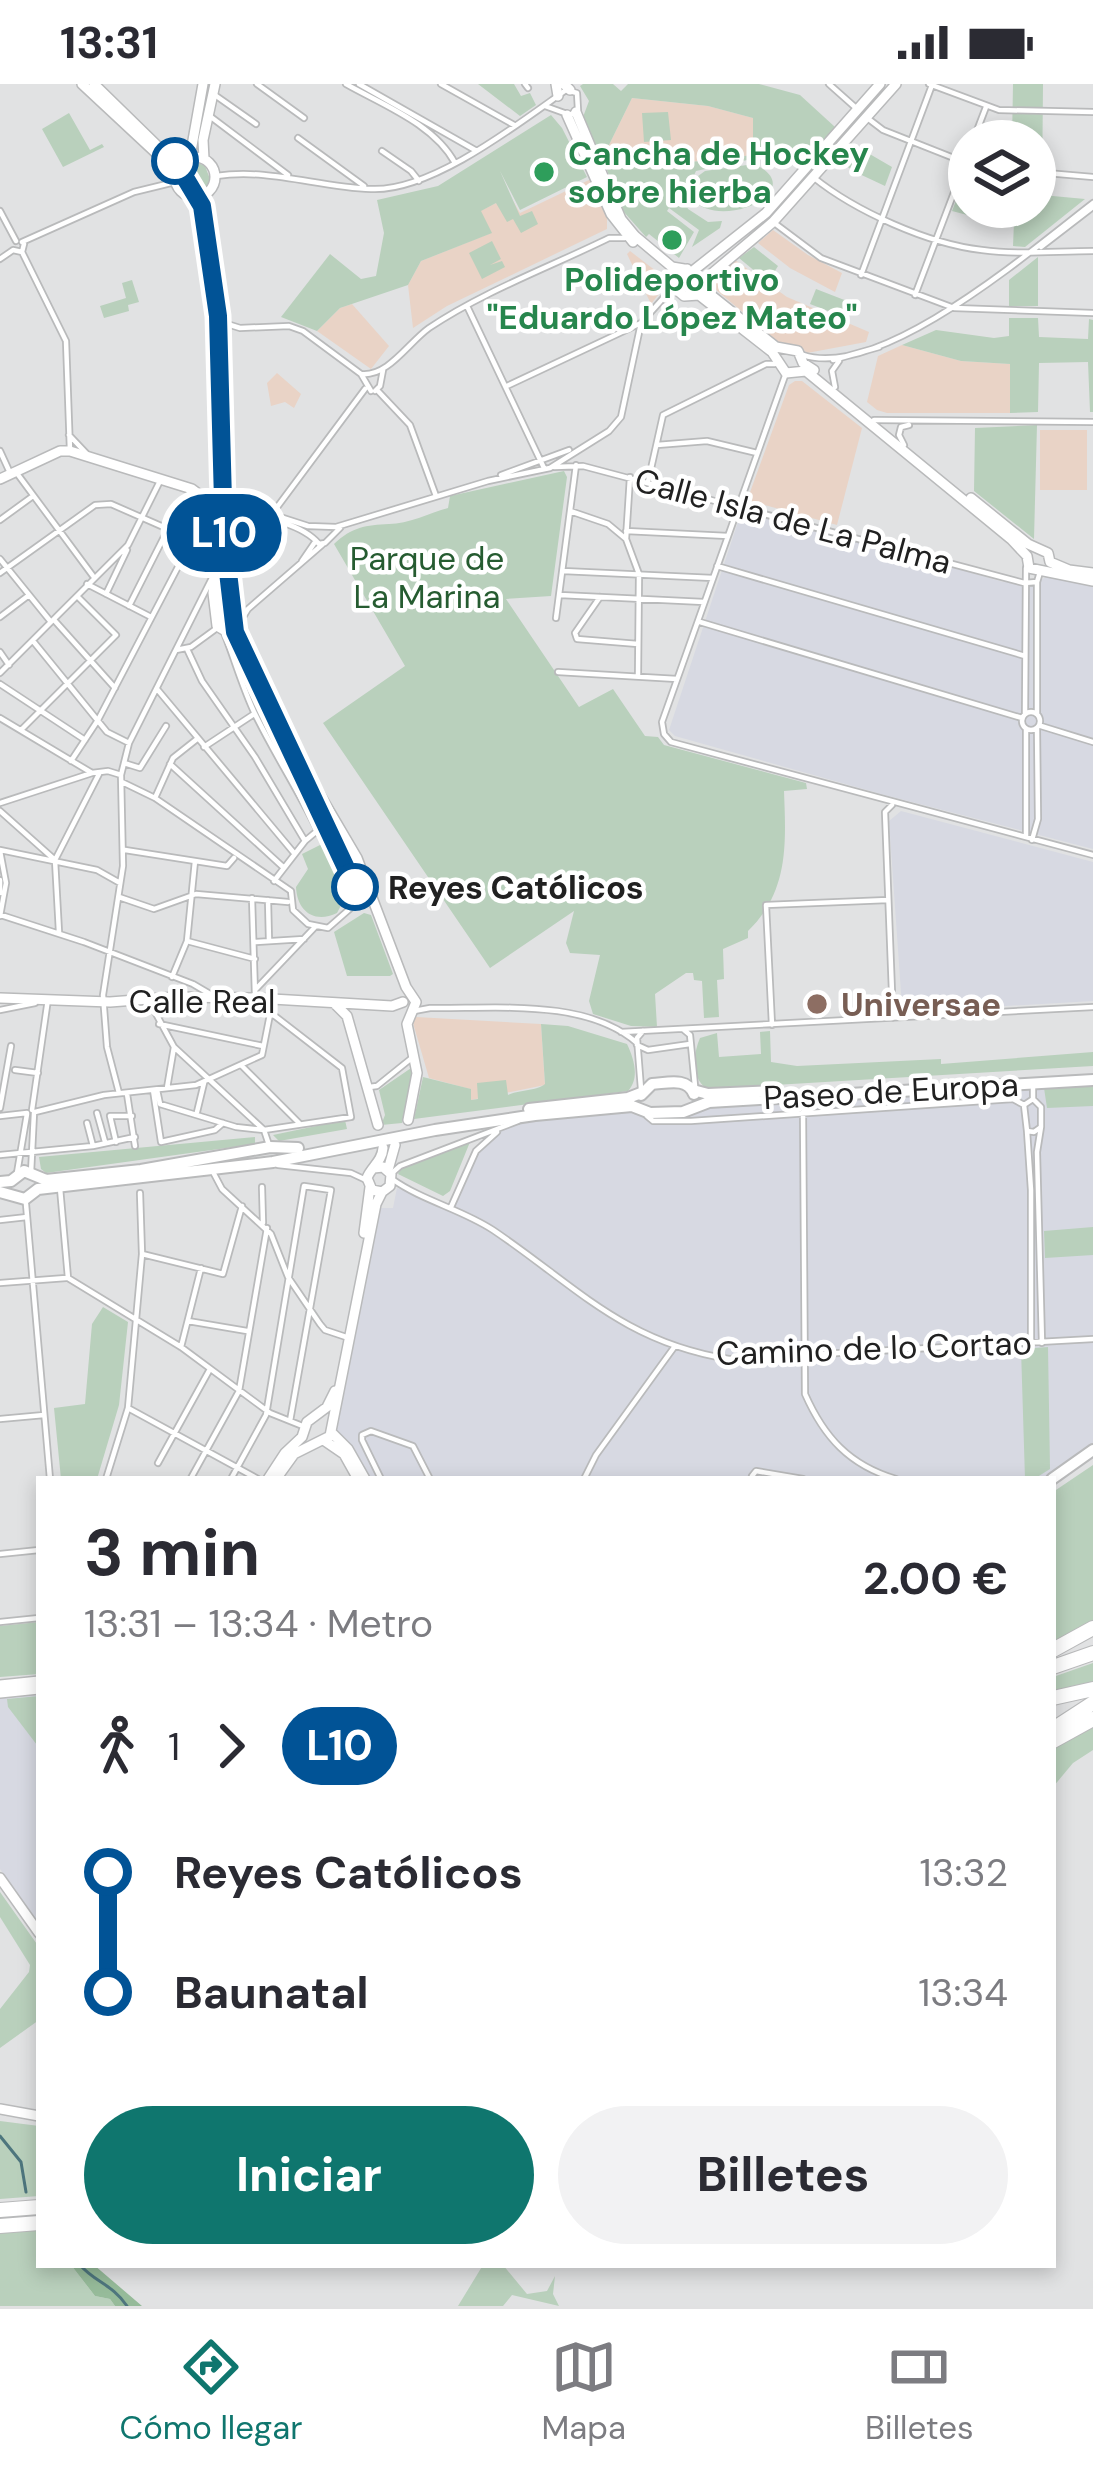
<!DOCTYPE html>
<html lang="es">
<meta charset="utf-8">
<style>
body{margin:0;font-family:"DM Sans",sans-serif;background:#f2f2f3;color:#2b2b33;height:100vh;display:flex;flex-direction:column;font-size:45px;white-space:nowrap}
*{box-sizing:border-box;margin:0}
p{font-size:39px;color:#7c7c81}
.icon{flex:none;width:66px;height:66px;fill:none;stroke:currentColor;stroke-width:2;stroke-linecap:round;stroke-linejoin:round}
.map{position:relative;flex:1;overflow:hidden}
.drawer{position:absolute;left:36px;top:1392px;width:1020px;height:792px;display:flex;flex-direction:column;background:#fff;border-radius:0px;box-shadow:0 6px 18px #0003}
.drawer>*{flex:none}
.badge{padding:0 24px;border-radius:39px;font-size:42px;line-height:78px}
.buttons{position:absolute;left:948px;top:36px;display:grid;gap:24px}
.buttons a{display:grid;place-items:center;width:108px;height:108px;border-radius:50%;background:#fff;box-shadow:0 6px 18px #0003;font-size:60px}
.map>.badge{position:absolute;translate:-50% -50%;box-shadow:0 0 0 6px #fff}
.legs{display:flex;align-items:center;gap:18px;height:132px;padding:0 48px;font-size:39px}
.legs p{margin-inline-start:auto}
.overview{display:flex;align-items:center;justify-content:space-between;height:204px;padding:0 48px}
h1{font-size:66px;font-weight:700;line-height:90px}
.button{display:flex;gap:24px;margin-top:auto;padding:24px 48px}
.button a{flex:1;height:138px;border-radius:72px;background:#0f766e;color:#fff;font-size:48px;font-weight:700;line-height:138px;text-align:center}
.button a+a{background:#f2f2f3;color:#2b2b33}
ul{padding:0 48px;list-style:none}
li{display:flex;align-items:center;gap:42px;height:120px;font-size:45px}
li i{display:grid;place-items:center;width:18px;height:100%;margin:0 15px;background:currentColor}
li i::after{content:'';width:30px;height:30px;margin:-15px;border:9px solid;border-radius:50%;background:#fff}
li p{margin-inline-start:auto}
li:first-child i{background:linear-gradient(#0000 50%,currentColor 0)}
li:last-child i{background:linear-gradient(currentColor 50%,#0000 0)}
.status{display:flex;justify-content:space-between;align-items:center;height:84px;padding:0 60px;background:#fff;direction:ltr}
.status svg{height:33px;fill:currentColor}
.tab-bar{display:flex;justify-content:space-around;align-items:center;height:168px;border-top:3px solid #e1e1e2;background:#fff;font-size:33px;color:#7c7c81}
.tab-bar a{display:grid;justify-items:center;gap:6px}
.tab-bar .on{color:#0f766e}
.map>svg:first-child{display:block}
</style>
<div class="status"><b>13:31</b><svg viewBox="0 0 49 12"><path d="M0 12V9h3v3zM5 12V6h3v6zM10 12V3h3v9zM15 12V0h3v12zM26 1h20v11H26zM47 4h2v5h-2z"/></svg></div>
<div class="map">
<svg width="1093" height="2222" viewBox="0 0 1093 2222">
<rect width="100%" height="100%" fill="#e1e2e3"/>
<path fill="#d7d9e2" d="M747 424 1003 498H1037L1055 488 1093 497V765L881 710 675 652 669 646 742 426Z
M901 727 1093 778V917L920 927 916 916 905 917 902 923 889 737Z
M1093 996V1366L1052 1395H365L331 1341 375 1124H393L397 1104 451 1123 476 1067 502 1044 535 1031 632 1022 650 1029 695 1021Z
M39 1605V1840L0 1785V1609Z"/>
<path fill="#e9d3c6" d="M632 14 708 22 753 34 754 71 655 82 609 74 608 63Z
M591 95 607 132V145L447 222 413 244 408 201 421 177 491 149 480 127 510 112 520 129Z
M773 146 808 171 842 189 835 208 790 184 758 159Z
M630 167 669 197 651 220 627 170Z
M735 176 787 213 869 248 866 258 807 269 798 261H782L709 200Z
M352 220 389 262 371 285 317 247 340 224Z
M902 261 961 277 1010 280V329H887L877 326 867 318 878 272Z
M277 289 301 310 294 324 285 318 271 322 267 299Z
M795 297H802L862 344 837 441 750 417 749 411 789 301Z
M1087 346V406H1040V346Z
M416 933 541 940 545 1001 471 1016 470 1005 429 994 413 939Z"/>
<path fill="#b9d0bc" d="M478 0H514L521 12 530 9 536 21 520 32Z
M583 0H613L621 7 628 0H759L800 11 835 43 800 82 768 55 752 75 696 87 684 113 688 125 708 138 722 137 720 144 692 163 699 146 669 124 667 127 694 148 679 174 649 150 646 153 623 127 603 76 609 74 655 82 753 71V34L708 22 632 14 608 63 597 64 583 33 589 17 580 2Z
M1013 0H1043L1042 111 1085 115 1025 163 1013 162 1014 138H994L952 127 959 109 969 112V123H1035V57H1012Z
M668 28 671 56 644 58 642 29Z
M69 29 90 66 102 60 104 63 63 83 42 45Z
M551 31 562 44 587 93 520 126 500 87 520 132 532 127 538 140 521 149 513 135 507 138 496 119 481 127 492 149 421 177 408 201 340 224 317 247 281 233 330 170 361 195 376 192 384 149 377 116 438 102Z
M849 58 892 83 885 102 853 87 835 73Z
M196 78 205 82 210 95C207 106 198 110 187 106L180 94 183 84Z
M754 80C812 106 720 148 692 115L694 95 705 87Z
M492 157 501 175 490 181 502 177 505 183 482 195 469 169Z
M754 163 778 182 768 198 739 174Z
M1038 173V222H1009V196Z
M132 196 139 218 128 221 129 227 104 234 100 222 126 214 122 199Z
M816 205 847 217 841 232 810 220Z
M1009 234H1038L1039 253 1088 255 1089 235 1093 236V328H1090L1088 278 1039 279 1038 328 1010 329V280L961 277 902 261 936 246 994 254 1009 252Z
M1037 341 1034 455 974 407 975 344Z
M564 387 567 393 551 512 506 515 579 623 613 605 645 652 658 653 664 661 806 699 807 705 784 707C786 760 789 807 748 847V854L723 865 724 895 717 896 719 933 704 934 702 897 694 896 693 889H686L655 910 657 943 631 942 593 930 589 917 600 871 570 869 566 859 574 827 490 884 323 639 405 582 334 460C352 443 366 441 389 440 408 440 430 429 448 424L450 412Z
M324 759 332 769 348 808 337 829C314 840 297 827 296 803L308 785 302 770Z
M364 829 371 831 393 890 390 892H347L334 848Z
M541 940 568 942 627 960C634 975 640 994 628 1007L414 1035 423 993 471 1005V1016L478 1015 477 999 506 996 508 1011C517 1006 537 1007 545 1000Z
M770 947 771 978 797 982 941 975V980L1093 968V982L707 1005C691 994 693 970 700 954L717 949 719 973 761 970 760 948Z
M414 982 402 1039 381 1041 385 1031 379 1006Z
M1093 1002V1022L1047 1024 1044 1004Z
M345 1036 347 1045 279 1057 273 1051Z
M255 1053V1060L46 1089 41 1085 39 1073Z
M470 1058 450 1107 443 1112 398 1090 401 1085Z
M1093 1143V1171L1045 1174 1044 1147Z
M103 1223 128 1238 119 1321 97 1395H61L54 1324 85 1320 92 1240Z
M1048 1263 1050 1385 1034 1395H1025L1021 1265Z
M1093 1381V1539L1053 1558V1408Z
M39 1538V1590L0 1593V1542Z
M1093 1579V1602L1053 1611V1593Z
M39 1612V1660L37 1661 8 1623 7 1615Z
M1093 1643V1666L1073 1679 1053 1703V1664Z
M0 1808 39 1863V1936L0 1964V1925L29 1888 30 1881 0 1833Z
M0 2037 39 2042V2112L0 2115Z
M39 2145V2181H71L95 2212 110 2215 115 2222H0V2148Z
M483 2181H503L527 2210 547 2207 555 2192 553 2210 559 2222 512 2211 503 2222H458Z"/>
<path fill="#96bb9a" d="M71 2181H94L142 2222H115L110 2215 95 2212Z"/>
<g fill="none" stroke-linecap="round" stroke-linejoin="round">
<path stroke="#4e767e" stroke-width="3" d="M0 2052 21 2078 26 2108
M80 2181C96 2199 112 2200 127 2222"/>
<g stroke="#b9babb" stroke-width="8">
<path id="street" d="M257 0 304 34
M346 0C383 21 434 40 455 79
M359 0 475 66
M441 0 514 41
M525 0 528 4
M829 0 856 24
M929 0 999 26 1093 28
M212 9 256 40
M211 33 288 91
M866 33 883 46 969 80
M298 54 364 102
M973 57 986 23
M382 67 411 87 419 97
M1035 88 1093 93
M216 92C270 84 317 103 371 105 431 108 518 40 566 6L577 9 578 26 570 31 545 22
M813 93C855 127 928 160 982 166 1019 171 1056 167 1093 167
M0 127 16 157
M773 138 821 174 954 224 1093 229
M22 158 134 108 175 98
M1041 163 1093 123
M22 168 66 257 70 367
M0 175 13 166 22 168 24 160
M861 191 932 1
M915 211 969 69
M467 222 544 384
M224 239 240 244 289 242 303 247 361 290 371 307
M803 271C881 297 1034 164 1093 119
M833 276 879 263
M786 289 662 638 664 650 671 658 1093 771
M361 290C388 293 408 259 429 244 484 207 550 183 609 154H625
M507 302 641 239
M835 303 832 287 839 277
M377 306 410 341 436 412
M375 307 380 302 383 286
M874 336 1093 338
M69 351 86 369
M657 361 707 357 757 369
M904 361 899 351 901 343 909 341
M0 367 11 391
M554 383 583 382 1024 499 1037 498
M16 388 93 492
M501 391 569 366
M630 393 626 455 639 490 638 592
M648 398 663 331 766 280H775
M240 420 308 442 336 443 488 397 550 384 609 347 621 333 641 239 675 201
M570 427 608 440 626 455
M272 430 365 305
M241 434C264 430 304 442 319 460L325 459 340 444
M0 436 33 412
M626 447 728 452
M0 475 51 538
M302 477 315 458
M717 482 1025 572
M563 487 713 494
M0 489 95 421 111 420 168 445 129 522
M87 500 151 533
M106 510 127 466
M560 511 704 518
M600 513 575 549 577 555 638 560
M0 533 29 511
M556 534 576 381
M55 537 115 604
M240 538 248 525 323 460
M700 538 1022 634
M225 551C235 577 243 605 255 630 274 669 298 706 317 745 330 770 355 784 355 818
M33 557 107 648 129 659
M187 565 202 597 255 673 305 757
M176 566 191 563 217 544
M0 568 9 581
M558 588 677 595
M0 589 128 461 161 395
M0 600 85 656
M157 605 294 769
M1022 637a9 9 0 1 1 18 0a9 9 0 1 1-18 0Z
M1025 629 1026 484
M1037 630V498L1040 488
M0 634 92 689
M1041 642 1093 658
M1026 645V753
M21 646 116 551 77 512
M204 663 254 630
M71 677 98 636 202 437 211 436
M124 679 140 684 166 642
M170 680 283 783
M122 698 155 714 291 807 293 826 308 840 328 844 369 808
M155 714 173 674 197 655
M0 719 92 689 108 687 121 691
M892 721 885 728 893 934
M0 727 55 776
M1032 756 1038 735 1037 644
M0 766 97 786 120 799
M125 766 227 782 234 774
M55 776 99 690
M55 776 59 848
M0 796V809
M274 797 305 757 317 747
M119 813 154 825 196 810 288 818
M252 814 255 911
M268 816 269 857
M1 831 84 858 193 900 210 910
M0 832 6 799 0 767
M187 857 255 875
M256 858 304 855
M172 893 187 857 195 777
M255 906 315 843
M148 915 174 963 264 1046 351 1033 342 984 271 929
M0 926 35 919
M414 927 430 924C494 925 586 914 637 959
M159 940 263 962
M772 941 766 821 888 816
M684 946 690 951 695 1002
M621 948 1093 923
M637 961 648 966 690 960
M241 981 299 1039
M15 986 38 989
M1033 1000V1015L1041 1023V1043L1034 1048 1027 1047 1024 1021 1033 1015
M369 1003 377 1002 413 973
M167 1004 174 963
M641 1005 637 954 643 947
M153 1006 161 1058 215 1046 223 1039
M157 1006 160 1020 236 1043 264 1046 269 1061
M119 1009 107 963 103 911 123 782 121 691 129 659 212 494
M127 1010 135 1062
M0 1024 11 962
M32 1026 48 915
M35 1028 104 1011 196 1001 262 971 273 915
M197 1028 204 999
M803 1028 805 1310C824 1353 849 1381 896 1395
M97 1029 105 1058
M0 1032 27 1029
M647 1032 653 1037H691L1013 1015 1024 1021
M87 1039 93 1062
M1041 1043 1037 1068 1042 1259
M1027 1047 1031 1106V1260
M116 1058 110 1032H132
M0 1071 93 1062 135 1053
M278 1081 351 1089 366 1096
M213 1088 222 1105 271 1150 288 1193 320 1240 325 1246 346 1253
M17 1089 27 1030
M31 1089 34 1029
M391 1090 400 1082 518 1037
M392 1095C423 1117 461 1125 493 1146 576 1202 623 1258 729 1275L1093 1255
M262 1103 263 1139
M60 1104 68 1194
M26 1120 50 1395
M451 1123 476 1067 497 1048
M0 1136 27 1133
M142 1170 223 1190 242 1122
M68 1194 181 1263 270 1329 305 1343
M0 1199 66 1194
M188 1237 247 1247
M181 1263 201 1184
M128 1324 258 1395
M0 1335 44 1331
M158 1379 210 1285
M191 1394 239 1307 267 1144
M106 1395 128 1324 142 1170 140 1109
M231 1395 266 1331 304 1102 331 1106 290 1337
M381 1395 362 1356V1351L371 1347 413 1362 430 1395
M584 1395 596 1371 675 1262
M756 1395 752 1392 756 1387 803 1395
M0 1470 39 1466
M0 1538 39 1534"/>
</g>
<g stroke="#b9babb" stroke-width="12">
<path id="secondary" d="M82 0 170 82 175 92
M94 0 178 82
M556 0 558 12
M564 0 570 6
M576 28 621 135 635 152 672 183 684 185
M567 31 611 130 633 158
M175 93a20 20 0 1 1 40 0a20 20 0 1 1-40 0Z
M190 73 203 0
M204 75 203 56 215 0
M203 112 226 256 227 405
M195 114 218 254 215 403
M687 185 676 193 678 207 684 212 699 211 772 268 786 289 806 287 1011 455 1027 472 1029 484 1093 497
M694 186 766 129 880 0
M703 197 773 138 896 0
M702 204 776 263 798 267 803 279 814 286
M0 395 60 367H70L192 405 208 417
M215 403 227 406 236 419 239 434 228 457 221 515 239 534 243 557 270 626 357 774 406 903 416 918 412 928
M208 411 213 436 222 443
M971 414 1028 460 1048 469 1050 478 1069 486 1093 489
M221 443 213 509 217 542 243 557
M0 914 110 918 175 913 255 914 392 922 403 918
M334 919 347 932 378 1041
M408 1036 417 989 407 940 412 928
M374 1084 383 1083 391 1090 390 1102 382 1108 372 1106 367 1094C371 1083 382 1078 383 1064
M388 1086 395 1061
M364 1149 370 1103
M331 1348 348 1365 365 1395
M325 1357 344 1370 358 1395
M268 1395 285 1369 302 1353 307 1338 327 1323 335 1307
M276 1395 294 1370 330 1352 376 1120 382 1108
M0 1601 39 1597
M0 1609 39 1605
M0 1794 39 1849
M0 2025 39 2032"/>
</g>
<g stroke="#b9babb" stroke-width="14">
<path id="primary" d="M693 1006 708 1010 778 1007
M641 1011 652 1000C668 999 687 993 694 1010
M529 1025 628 1014 641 1009
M0 1098 11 1097 24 1087 46 1096 141 1086 270 1063 298 1064
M0 1108 25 1115 38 1105 273 1078 435 1046 535 1031 632 1022 650 1029 683 1028 709 1018 1093 996
M1052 1395 1093 1366"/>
</g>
<g stroke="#b9babb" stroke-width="16">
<path id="highway" d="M1053 1566 1093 1544
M1053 1583 1093 1569
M1053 1614 1093 1605
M1053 1645 1093 1619
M1053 1657 1093 1635
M0 2126 39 2123
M0 2142 39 2139"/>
</g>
<use href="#street" stroke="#fff" stroke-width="4.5"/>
<use href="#secondary" stroke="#fff" stroke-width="9"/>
<use href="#primary" stroke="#fff" stroke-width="10"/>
<use href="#highway" stroke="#fff" stroke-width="14"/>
</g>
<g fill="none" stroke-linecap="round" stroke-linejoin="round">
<g stroke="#fff" stroke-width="27">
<path id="line-1" d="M175 77 202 122 218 232 224 454 235 548 355 803"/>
</g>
<use href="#line-1" stroke="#015396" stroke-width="18"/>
</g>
<g fill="#fff" stroke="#015396" stroke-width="6">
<circle cx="175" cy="77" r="21"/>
<circle cx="355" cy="803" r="21"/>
</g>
<g fill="#2e9e5b" stroke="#fff" stroke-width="4.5">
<circle cx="544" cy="88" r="12"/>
<circle cx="672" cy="156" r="12"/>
</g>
<circle fill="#8d6e63" stroke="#fff" stroke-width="4.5" cx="817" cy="920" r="12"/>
<g text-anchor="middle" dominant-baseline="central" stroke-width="9" stroke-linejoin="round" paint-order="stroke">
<g font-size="33" font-weight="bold" fill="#27864d" stroke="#fff" text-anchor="start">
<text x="568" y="69">Cancha de Hockey<tspan x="568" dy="38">sobre hierba</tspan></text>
<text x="672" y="195" text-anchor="middle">Polideportivo<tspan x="672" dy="38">"Eduardo López Mateo"</tspan></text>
</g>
<g font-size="33" fill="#212121" stroke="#fff">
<text transform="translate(793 437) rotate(15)">Calle Isla de La Palma</text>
<text x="202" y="917">Calle Real</text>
<text transform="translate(891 1007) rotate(-3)">Paseo de Europa</text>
<text transform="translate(874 1264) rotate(-2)">Camino de lo Cortao</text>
</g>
<g font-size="33" fill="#265c31" stroke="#fff">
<text x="427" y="474">Parque de<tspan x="427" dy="38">La Marina</tspan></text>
</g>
<g font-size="33" font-weight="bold" fill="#212121" stroke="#fff" text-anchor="start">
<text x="388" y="803">Reyes Católicos</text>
</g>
<g font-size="33" font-weight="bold" fill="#785e54" stroke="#fff" text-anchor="start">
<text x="841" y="920">Universae</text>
</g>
</g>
</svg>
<div class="buttons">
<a><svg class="icon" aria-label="layers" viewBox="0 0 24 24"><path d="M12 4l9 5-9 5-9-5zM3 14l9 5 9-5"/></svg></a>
</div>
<b class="badge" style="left:224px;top:449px;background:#015396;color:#fff">L10</b>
<section class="drawer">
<div class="overview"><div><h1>3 min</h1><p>13:31 – 13:34 · Metro</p></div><b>2.00 €</b></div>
<div class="legs"><svg class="icon" aria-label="walk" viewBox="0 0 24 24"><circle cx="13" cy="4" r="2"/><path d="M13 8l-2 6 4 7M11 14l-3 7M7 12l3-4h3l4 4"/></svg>1<svg class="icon" aria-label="forward" viewBox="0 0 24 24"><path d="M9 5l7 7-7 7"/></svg><b class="badge" style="background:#015396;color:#fff">L10</b></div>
<ul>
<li><i style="color:#015396"></i><b>Reyes Católicos</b><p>13:32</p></li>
<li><i style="color:#015396"></i><b>Baunatal</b><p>13:34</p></li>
</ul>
<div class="button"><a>Iniciar</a><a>Billetes</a></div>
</section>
</div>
<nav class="tab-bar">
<a class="on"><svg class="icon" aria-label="directions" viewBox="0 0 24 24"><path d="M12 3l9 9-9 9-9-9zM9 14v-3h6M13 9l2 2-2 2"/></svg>Cómo llegar</a>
<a><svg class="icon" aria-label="map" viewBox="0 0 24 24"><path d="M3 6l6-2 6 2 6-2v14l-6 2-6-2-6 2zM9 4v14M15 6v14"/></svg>Mapa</a>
<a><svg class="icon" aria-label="tickets" viewBox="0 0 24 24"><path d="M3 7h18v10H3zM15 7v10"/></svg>Billetes</a>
</nav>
